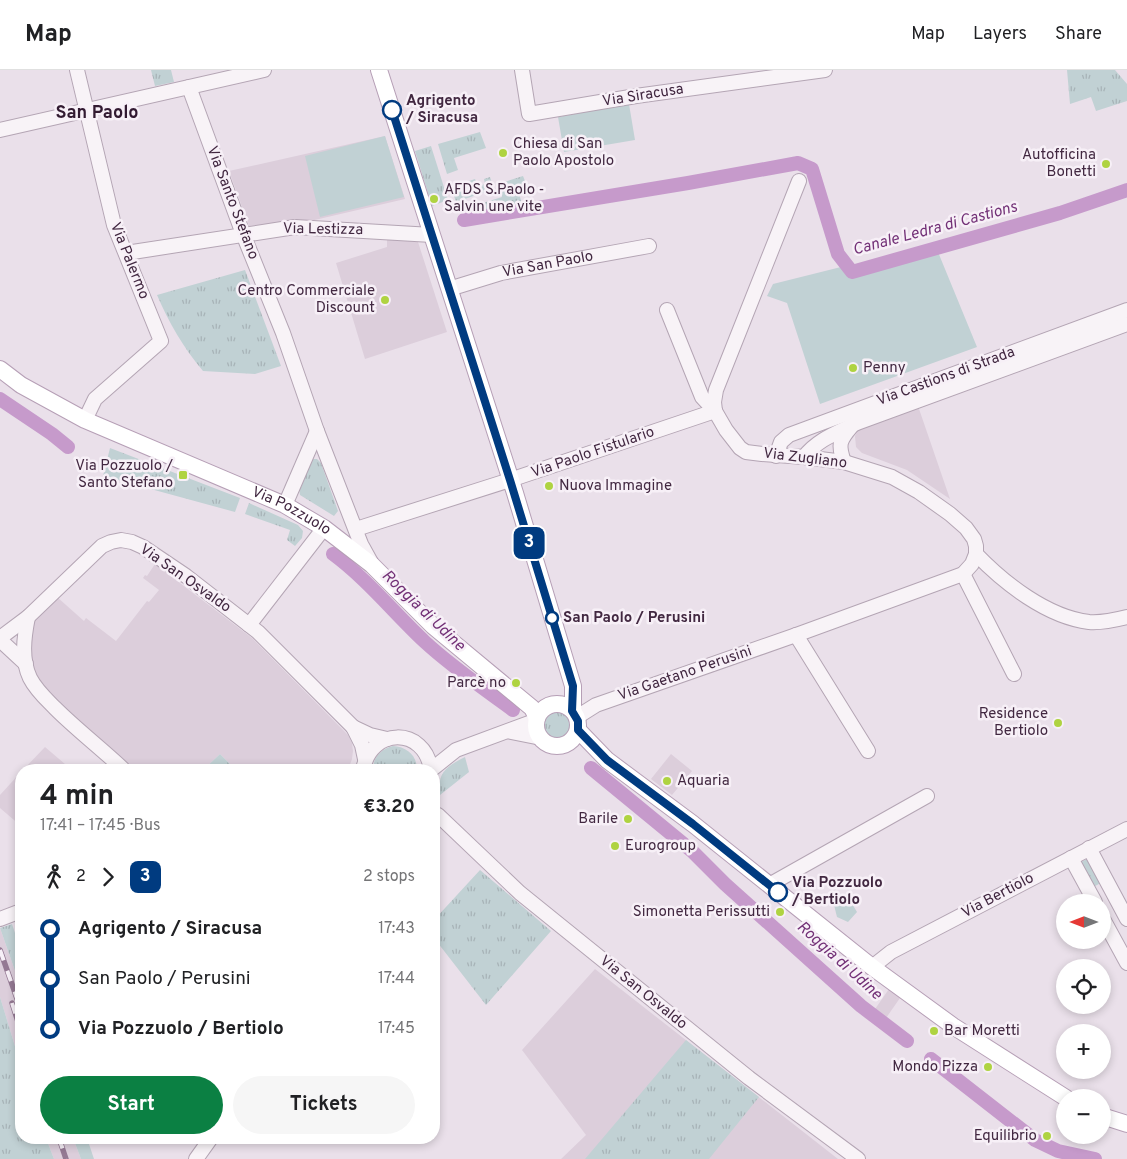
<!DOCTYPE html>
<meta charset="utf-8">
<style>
body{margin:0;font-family:Overpass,sans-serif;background:#f6f6f6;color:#202124;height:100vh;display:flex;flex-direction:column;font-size:19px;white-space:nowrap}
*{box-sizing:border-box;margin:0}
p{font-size:16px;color:#757577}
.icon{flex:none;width:28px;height:28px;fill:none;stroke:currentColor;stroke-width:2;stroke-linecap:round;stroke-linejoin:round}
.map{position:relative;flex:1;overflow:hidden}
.details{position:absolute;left:15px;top:694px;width:425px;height:380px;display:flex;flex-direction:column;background:#fff;border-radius:20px;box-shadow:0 2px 8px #0003}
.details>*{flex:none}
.badge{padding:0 10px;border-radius:8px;font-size:18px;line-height:32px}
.needle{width:32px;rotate:270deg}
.controls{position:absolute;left:1056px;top:824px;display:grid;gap:10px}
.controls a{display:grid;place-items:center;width:55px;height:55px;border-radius:50%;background:#fff;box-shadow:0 2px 8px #0003;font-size:25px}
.map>.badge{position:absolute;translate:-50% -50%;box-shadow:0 0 0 2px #fff}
.legs{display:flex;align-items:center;gap:8px;height:55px;padding:0 25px;font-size:16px}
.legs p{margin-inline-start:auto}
.overview{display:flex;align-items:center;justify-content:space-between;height:85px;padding:0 25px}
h1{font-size:28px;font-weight:700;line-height:38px}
.action{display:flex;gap:10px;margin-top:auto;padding:10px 25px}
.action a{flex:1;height:58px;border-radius:30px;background:#0b8043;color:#fff;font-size:20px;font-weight:700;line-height:58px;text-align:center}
.action a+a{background:#f6f6f6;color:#202124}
ul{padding:0 25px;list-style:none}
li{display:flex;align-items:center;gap:18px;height:50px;font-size:19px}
li i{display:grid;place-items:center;width:8px;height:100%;margin:0 6px;background:currentColor}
li i::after{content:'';width:12px;height:12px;margin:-6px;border:4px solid;border-radius:50%;background:#fff}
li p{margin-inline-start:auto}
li:first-child i{background:linear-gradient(#0000 50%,currentColor 0)}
li:last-child i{background:linear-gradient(currentColor 50%,#0000 0)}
header{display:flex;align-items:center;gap:30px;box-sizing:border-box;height:70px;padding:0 25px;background:#fff;border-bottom:1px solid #e0e0e0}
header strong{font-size:24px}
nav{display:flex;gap:28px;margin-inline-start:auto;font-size:18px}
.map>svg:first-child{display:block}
</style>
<header>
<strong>Map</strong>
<nav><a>Map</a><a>Layers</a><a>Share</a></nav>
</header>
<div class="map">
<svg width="1127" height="1089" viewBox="0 0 1127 1089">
<defs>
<pattern id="grass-tufts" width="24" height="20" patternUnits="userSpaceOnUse" patternTransform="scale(1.25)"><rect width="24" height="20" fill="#c1d1d4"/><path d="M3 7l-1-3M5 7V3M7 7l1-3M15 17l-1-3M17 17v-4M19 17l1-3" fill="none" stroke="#a7b3b7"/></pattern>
</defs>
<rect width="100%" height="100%" fill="#eae0ea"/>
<path fill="#dccedb" d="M385 66 405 129 306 152 293 151 249 156 229 101Z
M387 168 418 172 447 262 365 289 336 193 387 177Z
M918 336 950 429 907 400 862 383 856 377 855 366 858 360Z
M155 494 252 568 348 665 352 673 353 681 352 689 348 700H236L220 684 203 700H132L42 621 30 590 31 556 37 547 57 527 84 551 86 548 116 571 147 531 149 532 159 520 143 508 145 505 147 506Z
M45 677 72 700H23Z
M671 684 692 701 672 725 651 709Z
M21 702V756L0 738V725Z
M0 858 21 918V996L0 927Z
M595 899 838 1089H561L586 1065 522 980Z
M889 919 900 928 884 951 873 942Z
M46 1068H73L81 1089H54Z"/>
<path fill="url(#grass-tufts)" d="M151 0H171L174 12 155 16Z
M1067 0H1115L1127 14V31L1096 41 1091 27 1070 34Z
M480 62 486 78 454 88 458 100 447 104 438 74Z
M431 76 448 130 432 136 415 81Z
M523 106 527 116 518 120 522 134 472 141 470 137 502 127 498 114Z
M490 107 494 119 456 132 451 117 475 109 478 116 485 114 484 109Z
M245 200 281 296 255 304 203 301C183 277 169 253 157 225Z
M110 378 240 428 235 442 103 406Z
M312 389H317L321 393 338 441 334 446 300 425 299 418Z
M249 433 298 455 303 461 302 468 295 476 287 470 290 460 245 444Z
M544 656a14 14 0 1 1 28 0a14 14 0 1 1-28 0Z
M393 676C407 677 417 685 417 700H373C373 687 381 679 393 676Z
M220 684 236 700H203Z
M465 687 469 702 440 725C437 702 446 697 465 687Z
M1093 786 1106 810 1088 820 1075 795Z
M480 800 551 861 486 935 434 868V850Z
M848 827 857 842 848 852 837 847 834 835Z
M12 854 21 881V918L0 858Z
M0 927 21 996V1068H46L54 1089H0Z
M686 970 759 1027 709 1089H585Z
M73 1068H87L94 1089H81Z"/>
<path fill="#c1d1d4" d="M629 34 635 70 564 82 558 47Z
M385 66 404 127 320 147 305 86Z
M938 182 977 277 820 334 787 233 767 226 773 214 841 197 850 205Z"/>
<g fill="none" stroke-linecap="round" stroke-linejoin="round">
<path stroke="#c69acb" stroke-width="14" d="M464 150 688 113 798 93 812 99 838 184 852 202 1060 143 1127 120
M0 329 52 364 68 377
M333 484C368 510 394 543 425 572 452 597 483 618 513 640
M591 698 692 781 725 814 861 936 907 971
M931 989 1035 1070 1058 1081 1095 1089"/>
<g stroke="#b4a5b4" stroke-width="16">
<g id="minor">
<path d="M77 0 114 155 161 271 95 329 85 350"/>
<path d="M522 0 529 44 636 26 825 0"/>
<path d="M189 17 243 164 283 263 317 361 361 474 372 494"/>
<path d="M0 60 264 0"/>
<path d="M126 183 295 157 432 165"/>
<path id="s1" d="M449 219 501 203 649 176"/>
<path d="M667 240 702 327 715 341 726 360 740 378 746 382 762 384 804 387 844 392 892 407 919 422 950 444 966 458 974 469 976 476V484C1004 513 1047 547 1089 552 1102 553 1115 550 1127 547"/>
<path d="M715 341 714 332 716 320 799 111"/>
<path d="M776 386 781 372 789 365 1127 240"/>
<path d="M804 387C818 369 837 363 857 353L1127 254"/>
<path d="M844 392C838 375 839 371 851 357"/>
<path d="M285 435 317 361"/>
<path d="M356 459 510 410 715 341"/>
<path d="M963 504 1014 604"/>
<path d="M28 547C24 567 21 589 30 608 36 620 46 629 55 638 77 660 102 679 124 700"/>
<path d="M249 555 324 458"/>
<path d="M796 565 868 681"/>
<path d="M0 568 28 547 102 476 111 472 121 470 132 472 143 477 186 506 258 562 353 657"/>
<path d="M0 570 26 594"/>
<path d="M577 647 596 635 796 565 963 504 972 494 976 484"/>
<path d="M511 662 541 668"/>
<path d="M365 689 362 675 353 657 370 665 387 669"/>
<path d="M363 700C370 657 425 656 431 700"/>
<path d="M431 700 456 680 537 650"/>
<path d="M438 745 520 823 749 1008 858 1089"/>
<path d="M1089 778 1127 849"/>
<path d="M1071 788 1095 832"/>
<path d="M769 815 927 726"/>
<path d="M1102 847 1127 893"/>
<path d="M0 849 21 841"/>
<path d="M872 897 891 882 1127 759"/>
<path d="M196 1089 211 1068"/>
</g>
</g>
<g stroke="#b69fb6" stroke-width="18">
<g id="major">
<path d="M379 0 515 423 573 616V641"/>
<path id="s2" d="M0 299 21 315 85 350 285 435 324 458 372 495 433 556 532 638 537 648"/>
<circle cx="557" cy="655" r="21"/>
<path d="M578 660 607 690 693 754 872 897 953 956 1066 1028"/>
<path d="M1102 1046 1127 1054"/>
</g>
</g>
<use href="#minor" stroke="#f8f3f7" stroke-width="14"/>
<use href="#major" stroke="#fff" stroke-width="16"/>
<g stroke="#947993" stroke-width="5.5">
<path id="rail" d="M0 880 21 940
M12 933 21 961
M59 1068 66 1089"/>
</g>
<use href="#rail" stroke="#f7f0f7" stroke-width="4" stroke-dasharray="11" stroke-linecap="butt"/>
</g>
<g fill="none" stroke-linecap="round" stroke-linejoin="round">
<g stroke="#fff" stroke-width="11">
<path id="line-1" d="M392 40 510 410 573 616 572 641 578 651V660L607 690 693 754 778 822"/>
</g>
<use href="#line-1" stroke="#003b80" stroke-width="8"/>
</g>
<g fill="#fff" stroke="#003b80" stroke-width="2.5">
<circle cx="392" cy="40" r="9"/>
<circle cx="552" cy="548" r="6"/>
<circle cx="778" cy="822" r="9"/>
</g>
<g fill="#afd341" stroke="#f7f0f7" stroke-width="2">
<circle cx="503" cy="83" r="5"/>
<circle cx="1106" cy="94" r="5"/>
<circle cx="434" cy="129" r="5"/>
<circle cx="385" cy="230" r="5"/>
<circle cx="853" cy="298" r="5"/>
<rect x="178" y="400" width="10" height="10" rx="2.5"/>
<circle cx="549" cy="416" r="5"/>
<circle cx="516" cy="613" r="5"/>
<circle cx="1058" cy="653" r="5"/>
<circle cx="667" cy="711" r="5"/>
<circle cx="628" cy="749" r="5"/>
<circle cx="615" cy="776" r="5"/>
<circle cx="780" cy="842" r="5"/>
<circle cx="934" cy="961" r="5"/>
<circle cx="988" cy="997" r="5"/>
<circle cx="1047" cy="1066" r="5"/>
</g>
<g text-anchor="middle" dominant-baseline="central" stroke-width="5" stroke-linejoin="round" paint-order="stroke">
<g font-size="15" fill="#422841" stroke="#f7f0f7">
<text transform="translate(643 26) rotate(-9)">Via Siracusa</text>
<text transform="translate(232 133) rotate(69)">Via Santo Stefano</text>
<text transform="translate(323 160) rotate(1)">Via Lestizza</text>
<text transform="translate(129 191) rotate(68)">Via Palermo</text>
<text stroke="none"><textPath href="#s1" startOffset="102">Via San Paolo</textPath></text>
<text transform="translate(946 307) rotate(-20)">Via Castions di Strada</text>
<text transform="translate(593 383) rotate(-19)">Via Paolo Fistulario</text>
<text transform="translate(805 389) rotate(7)">Via Zugliano</text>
<text stroke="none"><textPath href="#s2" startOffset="325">Via Pozzuolo</textPath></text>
<text transform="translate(185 509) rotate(35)">Via San Osvaldo</text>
<text transform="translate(685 604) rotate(-19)">Via Gaetano Perusini</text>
<text transform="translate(998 826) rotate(-28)">Via Bertiolo</text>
<text transform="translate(643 923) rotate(39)">Via San Osvaldo</text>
</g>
<g font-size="15" font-weight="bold" fill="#422841" stroke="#f7f0f7" text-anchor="start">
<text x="406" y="31">Agrigento<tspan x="406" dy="17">/ Siracusa</tspan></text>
<text x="563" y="548">San Paolo / Perusini</text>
<text x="792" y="813">Via Pozzuolo<tspan x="792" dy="17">/ Bertiolo</tspan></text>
</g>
<g font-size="15" fill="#422841" stroke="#f7f0f7" text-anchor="end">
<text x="513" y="74" text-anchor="start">Chiesa di San<tspan x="513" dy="17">Paolo Apostolo</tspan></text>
<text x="1096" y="85">Autofficina<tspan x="1096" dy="17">Bonetti</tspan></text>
<text x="444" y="120" text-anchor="start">AFDS S.Paolo -<tspan x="444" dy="17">Salvin une vite</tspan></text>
<text x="375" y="221">Centro Commerciale<tspan x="375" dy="17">Discount</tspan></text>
<text x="863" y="298" text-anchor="start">Penny</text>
<text x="173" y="396">Via Pozzuolo /<tspan x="173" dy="17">Santo Stefano</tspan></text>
<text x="559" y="416" text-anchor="start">Nuova Immagine</text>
<text x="506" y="613">Parcè no</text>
<text x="1048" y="644">Residence<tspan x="1048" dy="17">Bertiolo</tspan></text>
<text x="677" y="711" text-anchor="start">Aquaria</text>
<text x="618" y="749">Barile</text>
<text x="625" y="776" text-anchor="start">Eurogroup</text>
<text x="770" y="842">Simonetta Perissutti</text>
<text x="944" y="961" text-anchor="start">Bar Moretti</text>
<text x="978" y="997">Mondo Pizza</text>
<text x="1037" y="1066">Equilibrio</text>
</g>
<g font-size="16" font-style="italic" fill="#733177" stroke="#f7f0f7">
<text transform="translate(935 159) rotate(-15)">Canale Ledra di Castions</text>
<text transform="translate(423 541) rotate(44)">Roggia di Udine</text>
<text transform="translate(839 891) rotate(42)">Roggia di Udine</text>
</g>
<g font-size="18" font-weight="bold" fill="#321a31" stroke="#f7f0f7">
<text x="97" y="43">San Paolo</text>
</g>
</g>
</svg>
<div class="controls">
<a><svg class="needle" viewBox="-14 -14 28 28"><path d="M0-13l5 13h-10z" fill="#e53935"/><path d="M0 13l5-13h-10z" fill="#757577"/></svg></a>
<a><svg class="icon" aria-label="locate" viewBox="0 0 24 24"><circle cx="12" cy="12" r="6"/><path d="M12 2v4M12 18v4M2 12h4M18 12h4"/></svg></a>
<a>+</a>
<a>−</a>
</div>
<b class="badge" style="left:529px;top:473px;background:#003b80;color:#fff">3</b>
<section class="details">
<div class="overview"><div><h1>4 min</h1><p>17:41 – 17:45 · Bus</p></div><b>€3.20</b></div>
<div class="legs"><svg class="icon" aria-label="walk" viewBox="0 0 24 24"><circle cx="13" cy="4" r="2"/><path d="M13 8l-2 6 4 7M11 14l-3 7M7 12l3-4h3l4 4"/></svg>2<svg class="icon" aria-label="forward" viewBox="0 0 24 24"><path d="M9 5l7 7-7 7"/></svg><b class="badge" style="background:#003b80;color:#fff">3</b><p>2 stops</p></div>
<ul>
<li><i style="color:#003b80"></i><b>Agrigento / Siracusa</b><p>17:43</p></li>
<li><i style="color:#003b80"></i><span>San Paolo / Perusini</span><p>17:44</p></li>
<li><i style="color:#003b80"></i><b>Via Pozzuolo / Bertiolo</b><p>17:45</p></li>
</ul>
<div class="action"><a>Start</a><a>Tickets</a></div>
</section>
</div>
